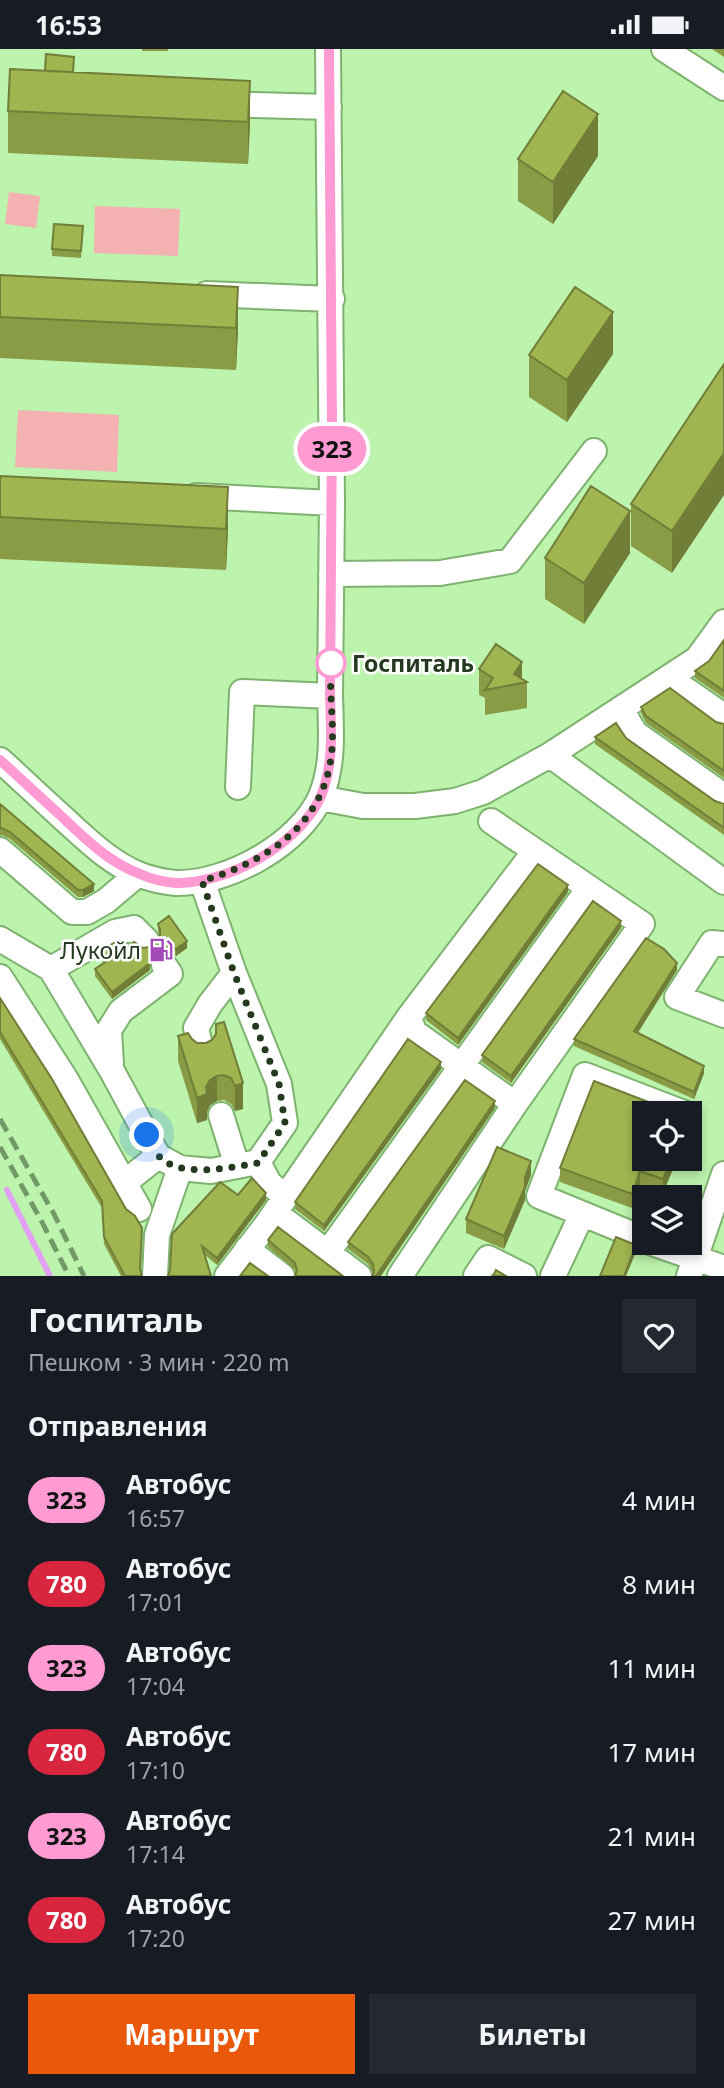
<!DOCTYPE html>
<html lang="ru">
<meta charset="utf-8">
<style>
body{margin:0;font-family:"Noto Sans",sans-serif;background:#242831;color:#f1f3f6;height:100vh;display:flex;flex-direction:column;font-size:26px;white-space:nowrap}
*{box-sizing:border-box;margin:0}
p{font-size:23px;color:#9ea1a6}
.icon{flex:none;width:38px;height:38px;fill:none;stroke:currentColor;stroke-width:2;stroke-linecap:round;stroke-linejoin:round}
.map{position:relative;height:1227px;overflow:hidden}
.details{display:flex;flex-direction:column;background:#171b24;flex:1}
.details>*{flex:none}
.badge{padding:0 14px;border-radius:23px;font-size:24px;line-height:46px}
.tools{position:absolute;left:632px;top:1052px;display:grid;gap:14px}
.tools a{display:grid;place-items:center;width:70px;height:70px;border-radius:0px;background:#171b24;box-shadow:0 4px 10px #0003;font-size:35px}
.you{position:absolute;width:35px;height:35px;margin:-18px;border:5px solid #fff;border-radius:50%;background:#1a73e8;box-shadow:0 0 0 10px #1a73e833}
.map>.badge{position:absolute;translate:-50% -50%;box-shadow:0 0 0 4px #fff}
h2{padding:0 28px;font-size:26px;line-height:63px}
.round{display:grid;place-items:center;flex:none;width:74px;height:74px;border-radius:0px;background:#242831}
.summary{display:flex;align-items:center;justify-content:space-between;height:119px;padding:0 28px}
h1{font-size:33px;font-weight:700;line-height:52px}
.cta{display:flex;gap:14px;margin-top:auto;padding:14px 28px}
.cta a{flex:1;height:80px;border-radius:0px;background:#ea580c;color:#fff;font-size:28px;font-weight:700;line-height:80px;text-align:center}
.cta a+a{background:#242831;color:#f1f3f6}
ul{padding:0;list-style:none}
li{display:flex;align-items:center;gap:21px;height:84px;padding:0 28px}
li div{flex:1}
li b{display:block;font-size:26px}
li em{font-style:normal}
li .badge{min-width:77px;font-weight:700;text-align:center}
.status{display:flex;justify-content:space-between;align-items:center;height:49px;padding:0 35px;background:#171b24;direction:ltr}
.status svg{height:19px;fill:currentColor}
.map>svg:first-child{display:block}
</style>
<div class="status"><b>16:53</b><svg viewBox="0 0 49 12"><path d="M0 12V9h3v3zM5 12V6h3v6zM10 12V3h3v9zM15 12V0h3v12zM26 1h20v11H26zM47 4h2v5h-2z"/></svg></div>
<div class="map">
<svg width="724" height="1227" viewBox="0 0 724 1227">
<rect width="100%" height="100%" fill="#bcf3ad"/>
<path fill="#f3b1b1" d="M9 143 40 147 36 179 5 175Z
M95 157 180 160 178 207 94 204Z
M18 361 119 366 117 423 15 418Z"/>
<g fill="none" stroke-linecap="round" stroke-linejoin="round">
<path stroke="#e0a1f1" stroke-width="6" d="M7 1141 50 1227"/>
<g stroke="#7eb26f" stroke-width="28">
<path id="minor" d="M664 0 724 39
M216 55 329 58
M207 245 332 250
M196 447 332 454
M331 525 440 524 510 512 594 402
M682 638 724 667
M621 660 635 684 724 747
M550 706 724 833
M0 711C21 730 42 750 63 769 86 790 110 814 140 826 151 830 164 833 176 834 228 835 300 795 321 747 334 715 331 681 330 647L332 454 328 0
M238 738 242 643 330 647
M320 749 363 757H415L455 752 483 743 550 706 697 610 724 573
M0 801 72 863H87L106 852 138 825
M0 890 51 920 112 1022 158 1107 180 1119 211 1122 258 1113 285 1074 279 1035 234 924 202 832
M724 895 712 894 677 948 724 966
M51 920 115 883 134 879 146 891
M0 928 65 1029 139 1160
M409 968 414 983 515 1055
M202 1005 196 979 210 955 234 924
M111 1015 109 981 121 962 170 925 164 916
M221 1066 237 1117
M258 1113 269 1134 286 1148
M124 1134 158 1107
M275 1164 359 1227
M644 1190 539 1147 585 1026 684 1064
M652 1194 724 1219
M247 1200 282 1227
M328 1203 589 839
M155 1227 157 1186 180 1119
M227 1227 267 1175 409 968 535 802
M400 1227 515 1055 642 875 491 772
M476 1227 488 1209 524 1227
M553 1227 582 1165
M689 1227 724 1125"/>
</g>
<use href="#minor" stroke="#fff" stroke-width="24"/>
<path stroke="#729867" stroke-width="5" stroke-dasharray="14 7" stroke-linecap="butt" d="M0 1070 54 1165 84 1227
M0 1098 41 1171 69 1227"/>
</g>
<path fill="#8a9b45" d="M142 0H168V2H142Z
M712 0H724V8Z
M45 22 74 23 250 74 248 115 8 104V62Z
M598 107 553 175 518 152V110Z
M83 184 81 209 52 207V200Z
M0 226 238 280 236 321 0 309Z
M613 305 567 373 529 348V306Z
M724 315 672 524 631 497V455Z
M0 427 228 480 226 521 0 510Z
M630 504 584 575 545 550V509Z
M724 591V649L695 629V622L709 612Z
M479 620 522 630 527 633V659L485 666V649L479 646Z
M641 658 724 675V729L646 674 641 664Z
M595 688 626 689 715 752 724 755V786L595 695Z
M0 755 94 842 83 848H78L10 790 2 786 0 787Z
M568 843 458 996 426 971V964Z
M158 875 187 899 176 907 170 902 164 901 155 904 150 910V921L112 950 95 927V920L104 914 100 909V902L125 899 150 898 156 895 160 888 158 882Z
M621 879 511 1034 482 1013V1006Z
M677 921 638 984 704 1024 694 1050 574 997V990Z
M0 949 140 1221 142 1227H121L104 1195 102 1159 0 990Z
M216 975 243 1060 235 1062 231 1055 224 1051 217 1052 210 1056 207 1063V1071L197 1074 178 1012V987L192 990 197 994H206L212 991 216 985Z
M441 1020 324 1182 295 1160V1153Z
M495 1059 373 1224 368 1215 348 1200V1193Z
M664 1064 644 1110H677L663 1144 640 1136 632 1159 560 1133V1119Z
M531 1126 525 1142V1151L504 1200 466 1184V1170Z
M238 1146 266 1151 217 1216 205 1206 168 1227Z
M268 1191 343 1227 296 1224 295 1221 268 1198Z"/>
<path fill="#707e38" d="M250 32V74L248 115V73Z
M598 65V107L553 175V133Z
M238 238V280L236 321V279Z
M613 263V305L567 373V331Z
M724 404V446L672 524V482Z
M228 438V480L226 521V480Z
M630 462V504L584 575V534Z
M522 613V634L514 625Z
M94 835V842L83 848V841Z
M568 836V843L458 996V989Z
M621 872V879L511 1034V1027Z
M187 892V899L176 907V900Z
M164 894V901L155 904 150 910V903L155 897Z
M150 914V921L112 950V943Z
M677 914V921L634 989V982Z
M441 1013V1020L324 1182V1176Z
M704 1017V1024L694 1050V1043Z
M217 1027V1052L210 1056 207 1063V1071L197 1074V1049L206 1038 210 1031Z
M243 1034V1060L235 1062V1037Z
M495 1052V1059L381 1227H376Z
M672 1110H677L663 1144V1130Z
M531 1112V1126L525 1142V1128Z
M640 1122V1136L632 1159V1145Z
M525 1138V1151L504 1200V1187Z
M266 1144V1151L217 1216V1209Z
M636 1196V1203L626 1227H624Z"/>
<path fill="#a0b450" stroke="#707e38" stroke-width="2" d="M46 5 74 8 73 23 45 22Z
M10 20 250 32 248 73 8 62Z
M563 42 598 65 553 133 518 110Z
M54 175 83 177 81 202 52 200Z
M0 226 238 238 236 279 0 268Z
M575 238 613 263 567 331 529 306Z
M724 315V404L672 482 631 455Z
M0 427 228 438 226 480 0 468Z
M591 437 630 462 584 534 545 509Z
M724 591V642L695 622 709 612Z
M496 595 522 613 514 625 527 633 485 641 493 629 479 620Z
M670 639 716 673 724 675V722L646 667 641 658Z
M616 674 626 689 715 752 724 755V779L595 688Z
M0 755 94 835 83 841H78L10 783 2 779 0 780Z
M538 815 568 836 458 989 426 964Z
M593 852 621 872 511 1027 482 1006Z
M169 867 187 892 176 900 170 896 164 894 155 897 150 903V914L112 943 95 920 107 912 100 902 119 891 125 899 134 893 143 899 150 898 156 895 160 887V881L158 875Z
M646 889 664 900 677 914 634 982 704 1017 694 1043 574 990Z
M0 949 52 1030 126 1160 135 1167 142 1179 140 1220 142 1227H125L104 1188 102 1152 0 983Z
M224 973 243 1034 235 1037 231 1029 224 1026 217 1027 210 1031 206 1038 207 1045 197 1049 178 987 188 984 192 990 197 994H206L212 991 216 985V975Z
M408 990 441 1013 324 1176 295 1153Z
M465 1031 495 1052 376 1227H372L374 1223 373 1215 368 1208 348 1193Z
M594 1032 664 1059 662 1064H644V1110H672L663 1130 640 1122 632 1145 560 1119Z
M497 1098 531 1112 525 1128V1138L504 1187 466 1170Z
M252 1129 266 1144 217 1209 202 1197 211 1227H168L170 1221 172 1185 220 1133 238 1146Z
M278 1178 343 1227H295L297 1221 295 1214 268 1191Z
M616 1188 636 1196 624 1227H600Z
M250 1214 268 1227H240Z
M496 1221 506 1227H493Z"/>
<g fill="none" stroke-linecap="round" stroke-linejoin="round">
<g stroke="#fff" stroke-width="16">
<path id="line" d="M0 711C20 729 39 747 59 765 83 788 108 813 140 825 151 830 164 833 176 834 228 835 300 795 321 747 334 715 331 681 330 647L332 377 329 0"/>
</g>
<use href="#line" stroke="#ff9ad2" stroke-width="10"/>
<path stroke="#243a1e" stroke-width="7" stroke-dasharray="0 12.6" d="M147 1086C150 1092 153 1100 157 1105 178 1131 230 1118 258 1114L285 1074 279 1035 234 924 202 832C268 812 326 775 332 700 334 672 329 643 331 614"/>
</g>
<defs>
<g id="fuel-bare" transform="scale(1.89)"><path d="M-5.5-6h7V0h2V4h1.3V-2.5L3-4.5l.8-.8L6-3V5H2.5V1h-1V6h-7ZM-4.2-4.7v3.2H.2V-4.7Z" fill="#a34cb9" stroke="#fff" stroke-width="2.5" paint-order="stroke"/></g>
</defs>
<g fill-rule="evenodd">
<use href="#fuel-bare" x="161" y="901"/>
</g>
<circle fill="#fff" stroke="#ff9ad2" stroke-width="3.5" cx="331" cy="614" r="14"/>
<g text-anchor="middle" dominant-baseline="central" stroke-width="5" stroke-linejoin="round" paint-order="stroke">
<g font-size="23" font-weight="bold" fill="#243a1e" stroke="#fff" text-anchor="start">
<text x="352" y="614">Госпиталь</text>
</g>
<g font-size="23" fill="#243a1e" stroke="#fff" text-anchor="end">
<text x="141" y="901">Лукойл</text>
</g>
</g>
</svg>
<div class="tools">
<a><svg class="icon" aria-label="locate" viewBox="0 0 24 24"><circle cx="12" cy="12" r="6"/><path d="M12 2v4M12 18v4M2 12h4M18 12h4"/></svg></a>
<a><svg class="icon" aria-label="layers" viewBox="0 0 24 24"><path d="M12 4l9 5-9 5-9-5zM3 14l9 5 9-5"/></svg></a>
</div>
<div class="you" style="left:147px;top:1086px"></div>
<b class="badge" style="left:332px;top:400px;background:#ff9ad2;color:#111">323</b>
</div>
<section class="details">
<div class="summary"><div><h1>Госпиталь</h1><p>Пешком · 3 мин · 220 m</p></div><a class="round"><svg class="icon" aria-label="heart" viewBox="0 0 24 24"><path d="M12 20l-8-8c-3-5 5-10 8-4 3-6 11-1 8 4z"/></svg></a></div>
<h2>Отправления</h2>
<ul>
<li><span class="badge" style="background:#ff9ad2;color:#111">323</span><div><b>Автобус</b><p>16:57</p></div><em>4 мин</em></li>
<li><span class="badge" style="background:#d7263d;color:#fff">780</span><div><b>Автобус</b><p>17:01</p></div><em>8 мин</em></li>
<li><span class="badge" style="background:#ff9ad2;color:#111">323</span><div><b>Автобус</b><p>17:04</p></div><em>11 мин</em></li>
<li><span class="badge" style="background:#d7263d;color:#fff">780</span><div><b>Автобус</b><p>17:10</p></div><em>17 мин</em></li>
<li><span class="badge" style="background:#ff9ad2;color:#111">323</span><div><b>Автобус</b><p>17:14</p></div><em>21 мин</em></li>
<li><span class="badge" style="background:#d7263d;color:#fff">780</span><div><b>Автобус</b><p>17:20</p></div><em>27 мин</em></li>
</ul>
<div class="cta"><a>Маршрут</a><a>Билеты</a></div>
</section>
